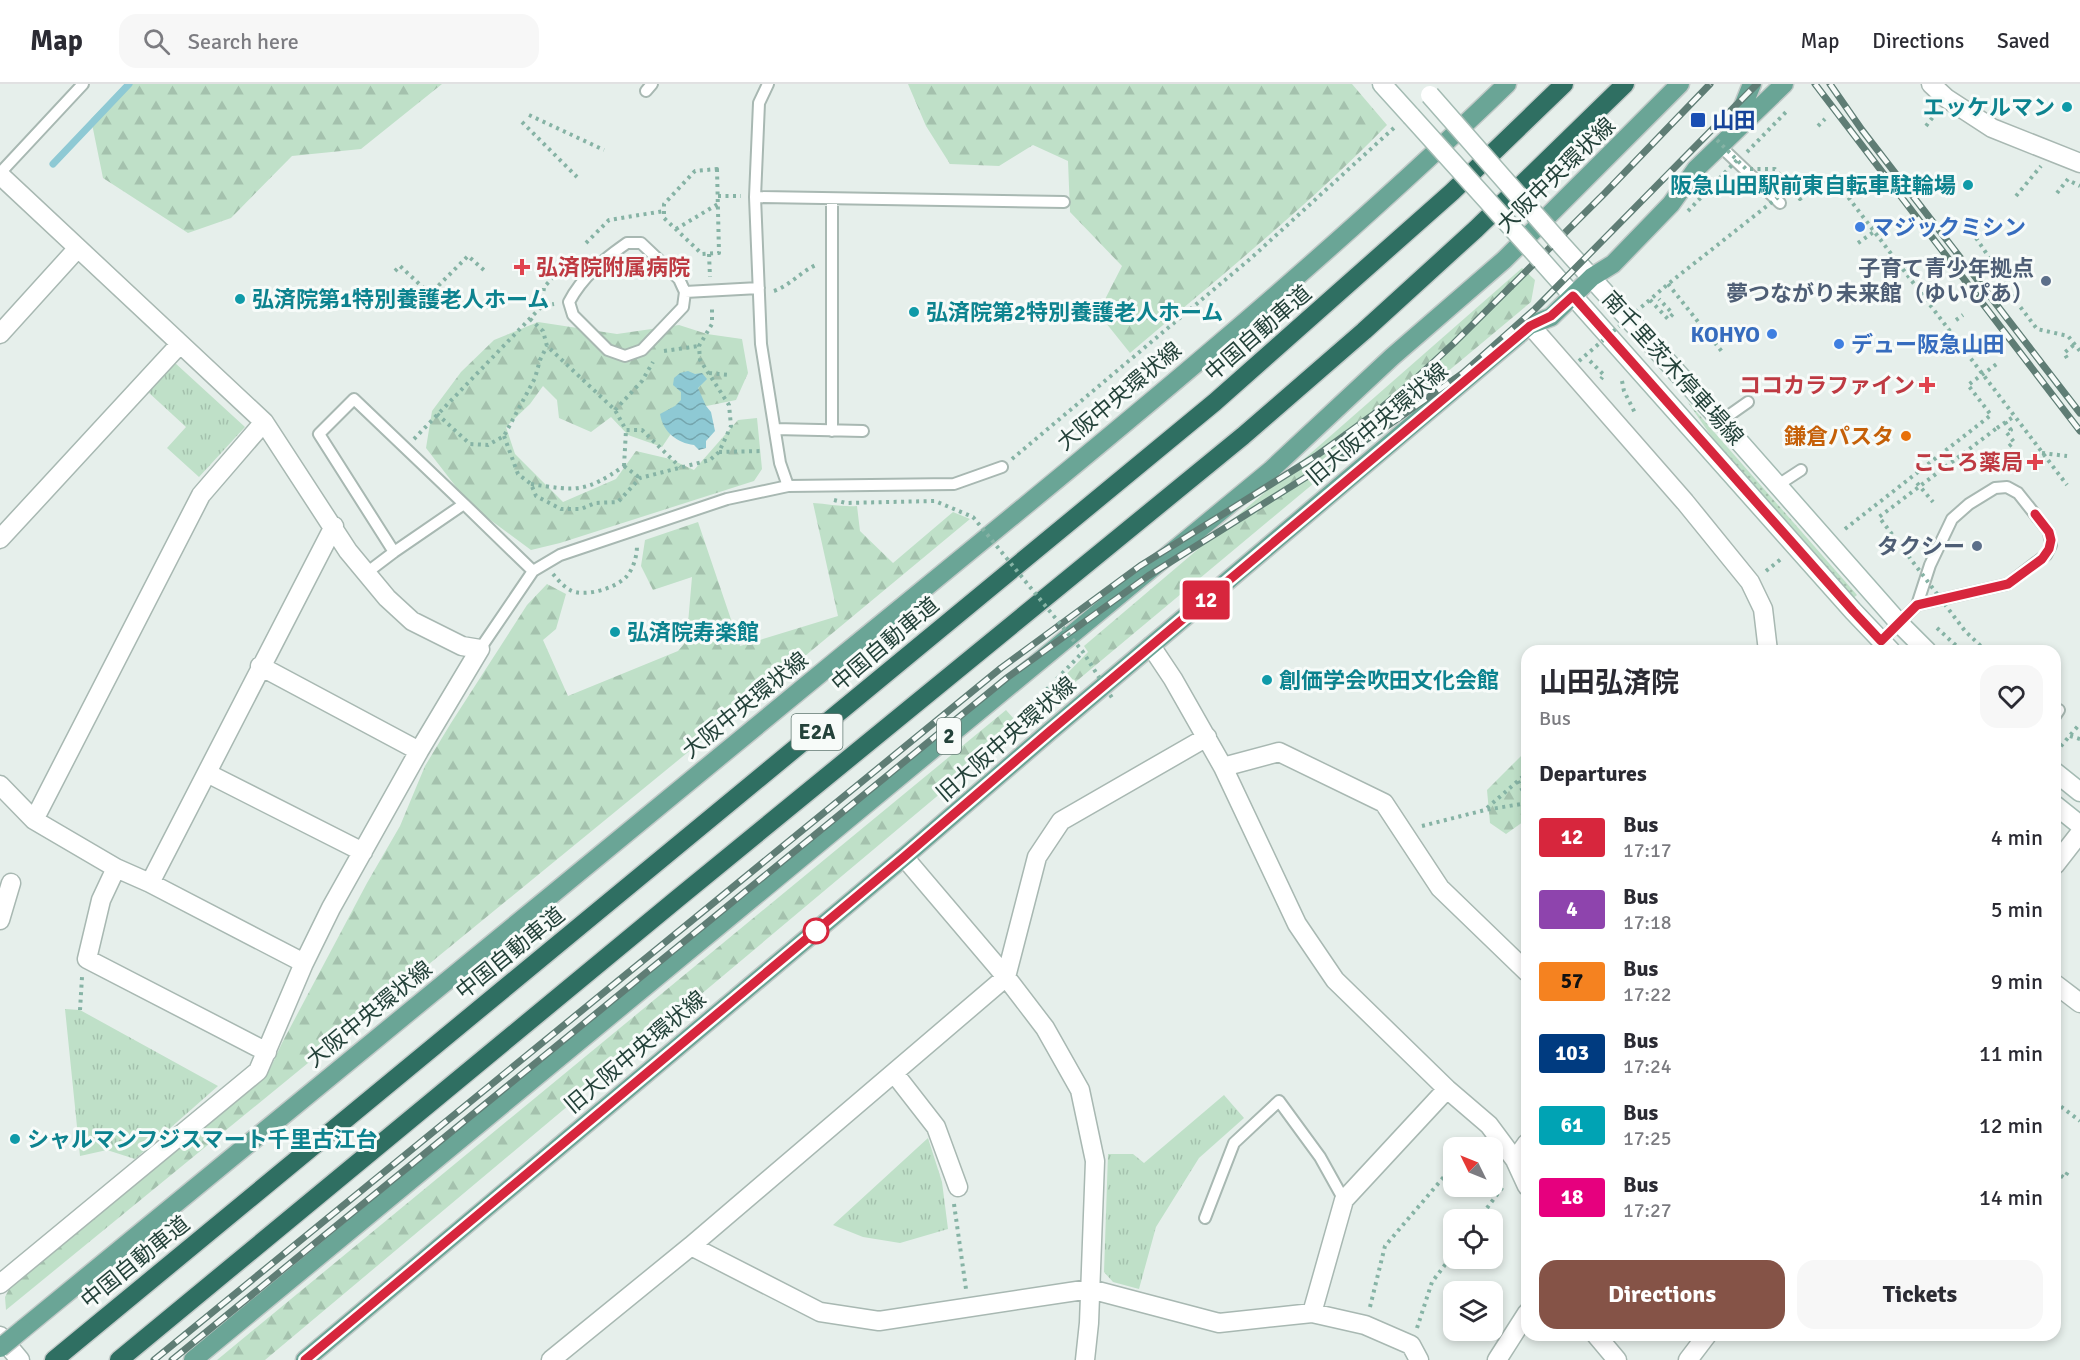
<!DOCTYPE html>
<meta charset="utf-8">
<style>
body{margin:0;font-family:Signika,"Noto Sans JP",sans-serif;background:#f7f7f7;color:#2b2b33;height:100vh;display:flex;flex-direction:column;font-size:22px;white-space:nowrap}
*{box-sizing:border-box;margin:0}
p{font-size:20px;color:#7c7c81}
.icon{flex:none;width:33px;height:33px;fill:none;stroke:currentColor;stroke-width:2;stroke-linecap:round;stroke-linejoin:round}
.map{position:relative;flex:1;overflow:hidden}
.details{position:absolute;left:1521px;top:561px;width:540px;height:696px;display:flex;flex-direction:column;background:#fff;border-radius:18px;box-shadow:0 3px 9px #0003}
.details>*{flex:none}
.badge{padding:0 12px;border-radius:4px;font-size:21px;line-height:39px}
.needle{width:39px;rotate:313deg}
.fabs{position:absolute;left:1443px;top:1053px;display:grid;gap:12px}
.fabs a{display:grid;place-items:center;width:60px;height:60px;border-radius:12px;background:#fff;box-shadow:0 3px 9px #0003;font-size:30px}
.map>.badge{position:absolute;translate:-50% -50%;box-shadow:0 0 0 3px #fff}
h2{padding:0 18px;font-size:22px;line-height:54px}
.round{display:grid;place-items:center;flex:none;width:63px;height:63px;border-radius:18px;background:#f7f7f7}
.head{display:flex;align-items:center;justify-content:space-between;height:102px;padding:0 18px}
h1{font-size:28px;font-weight:700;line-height:45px}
.button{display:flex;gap:12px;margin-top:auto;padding:12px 18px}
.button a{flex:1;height:69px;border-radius:18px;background:#855347;color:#fff;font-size:24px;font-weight:700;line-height:69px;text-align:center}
.button a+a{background:#f7f7f7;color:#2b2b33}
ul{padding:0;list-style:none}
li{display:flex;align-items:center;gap:18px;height:72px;padding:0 18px}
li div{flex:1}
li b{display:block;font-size:22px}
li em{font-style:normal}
li .badge{min-width:66px;font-weight:700;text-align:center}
header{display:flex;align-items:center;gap:36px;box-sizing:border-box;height:84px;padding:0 30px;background:#fff;border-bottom:2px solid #e1e1e2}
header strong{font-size:28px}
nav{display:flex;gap:33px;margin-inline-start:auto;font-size:21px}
.search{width:420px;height:54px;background:#f7f7f7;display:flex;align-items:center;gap:15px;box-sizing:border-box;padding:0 21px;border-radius:18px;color:#7c7c81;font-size:22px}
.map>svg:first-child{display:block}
</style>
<header>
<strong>Map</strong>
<div class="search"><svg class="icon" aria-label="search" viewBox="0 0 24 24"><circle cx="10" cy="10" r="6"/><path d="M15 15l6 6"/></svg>Search here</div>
<nav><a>Map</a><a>Directions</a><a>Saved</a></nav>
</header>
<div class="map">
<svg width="2080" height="1276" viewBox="0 0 2080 1276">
<defs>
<pattern id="grass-dots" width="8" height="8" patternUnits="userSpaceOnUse" patternTransform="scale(1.5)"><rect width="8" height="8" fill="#bfe0c8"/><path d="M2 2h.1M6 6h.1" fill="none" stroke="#a4c1ad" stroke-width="1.8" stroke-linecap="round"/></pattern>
<pattern id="forest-firs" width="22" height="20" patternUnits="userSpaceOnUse" patternTransform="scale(1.5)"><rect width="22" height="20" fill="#bfe0c8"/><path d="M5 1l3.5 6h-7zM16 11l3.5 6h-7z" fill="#a4c1ad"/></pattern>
<pattern id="park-tufts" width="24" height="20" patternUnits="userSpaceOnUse" patternTransform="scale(1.5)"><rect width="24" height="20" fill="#bfe0c8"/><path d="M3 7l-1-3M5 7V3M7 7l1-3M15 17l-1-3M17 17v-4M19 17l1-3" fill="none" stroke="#a4c1ad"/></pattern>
<pattern id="water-waves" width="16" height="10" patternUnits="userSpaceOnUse" patternTransform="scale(1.5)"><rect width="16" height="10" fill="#8ec9d4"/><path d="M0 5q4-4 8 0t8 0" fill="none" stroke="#74a5ad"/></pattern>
</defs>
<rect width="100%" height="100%" fill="#e6efeb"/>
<path fill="url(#grass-dots)" d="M1687 317 1857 511 1852 515 1720 365Z"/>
<path fill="url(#forest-firs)" d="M125 0H442L361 65 292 72 231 134 188 149 103 94 91 35Z
M908 0H1352L1387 41C1307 123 1217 195 1130 269L1098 229 1122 182 1070 128 1068 77 1033 61 999 82 950 80 926 42Z
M1522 184 1535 196 1531 218 1024 641 1023 635 1088 568 1084 562 1303 376Z
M538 238 617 250 679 241 707 250 742 255 748 289 736 316 687 326 662 363 628 351 611 333 591 348 559 334 557 316 543 302 530 320 506 343 515 370 563 418 616 395 636 367 670 375 694 386 738 336 757 334 762 385 754 397 560 459 531 466 470 421 426 364 432 327 461 288 494 256Z
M813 419C828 420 842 423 857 422L860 447 893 479 953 428 970 435 764 606 6 1226 5 1213 11 1201 258 1000 269 987 282 959 367 799 400 742 425 682 451 639 527 521 547 500 566 510 556 545 543 556 568 612 678 567 684 560 687 551 692 493 653 506 641 482 645 456 698 438 740 562 838 532Z
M1006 626 1014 635 1016 646 265 1276H217Z
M1527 666V735L1506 750 1490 739 1487 706Z"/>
<path fill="url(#park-tufts)" d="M174 278 245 343 199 393 167 364 186 343 147 307Z
M65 925 80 926 218 1002 135 1075 107 1066 80 1072Z
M1224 1011 1244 1034 1199 1074 1156 1143 1139 1205 1113 1198 1104 1188 1108 1070H1133L1144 1079Z
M928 1054 942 1098 948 1145 900 1159 863 1153 833 1141Z"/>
<path fill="url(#water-waves)" d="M688 287 695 290 702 289 707 295 698 304 706 322 711 328 715 347 706 357V364L699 366 694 361C677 359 663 348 660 330L675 322 681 316V308L673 301 674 294 680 289Z"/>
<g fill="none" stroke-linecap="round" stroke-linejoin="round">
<path stroke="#8ec9d4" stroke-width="7" d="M53 80 129 0"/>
<g stroke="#a8b8b2" stroke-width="14">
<path id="service" d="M768 0 759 19 755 113 761 260 780 379 788 402
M646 7 652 0
M1719 61 1780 119
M0 89 83 0
M755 113 1064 118
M627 159H641L679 195 685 208 683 223 642 266 625 272 608 266 573 231 569 218C582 193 604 175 627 159Z
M685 208 759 204
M1721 337 1748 318
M775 345 863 347
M832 347V115
M1778 401 1801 386
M394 468 319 350 354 315 464 420
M365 490 394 468 464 420 533 487
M1881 557 1917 521 1930 481 1952 435 1969 420 1995 404 2007 403 2018 409 2049 448 2051 461 2046 471 2008 500 1917 521
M480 565 533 487 560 471 727 415 788 402 954 400 1002 383
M2055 632 2059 626
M1205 1134 1234 1059 1279 1017 1320 1073 1344 1116"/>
</g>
<g stroke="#a8b8b2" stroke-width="21">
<path id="minor" d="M0 91 264 338 348 467 387 514 412 537 462 562 480 565 419 667 331 824 304 879 258 987 0 1200
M1530 241 1685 418 1750 498 1763 525 1768 567
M0 250 77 165
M0 455 180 260
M1151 562 1173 595 1223 683 1297 840 1335 896 1447 1005 1489 1041 1515 1076 1527 1102
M260 582 419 667
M1223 683 1279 668 1384 719 1440 804 1527 888
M207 689 363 768
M0 701 34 736 116 784 150 799 304 879
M34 736 201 411 264 338
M904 773 1006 893 1045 944 1080 1006 1095 1077 1089 1239 1085 1276
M116 784 101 816 87 875 267 968
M150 799 334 442
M0 836 11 799
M2055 900 2080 919
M894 989 936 1043 958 1103
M1515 1076 1527 1059
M691 1162 820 1228 879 1237 1090 1205 1219 1239 1312 1229 1365 1241 1411 1261 1419 1276
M1312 1229 1344 1116 1447 1005
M1596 1251 1617 1276
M551 1276 691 1162 1006 893 1037 773 1061 737 1207 653
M1497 1276 1527 1229"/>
</g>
<g stroke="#a8b8b2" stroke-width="21">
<path id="tertiary" d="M1931 0 1946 14 1992 44 2080 79
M2055 781 2080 749
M0 1252 20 1276
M1688 1276 1707 1251"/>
</g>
<g stroke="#a4bbb3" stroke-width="21">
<path id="secondary" d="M1382 0 1411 32
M1559 158 1721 337 1899 539 1927 567
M1541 176 1853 527 1891 567
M2055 688 2080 708
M2055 721 2080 741"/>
</g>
<g stroke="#c2cac8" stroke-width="21">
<path id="primary" d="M1731 46 1738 35 1752 0
M23 1245C296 1021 570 796 843 571 1069 386 1297 203 1507 0
M193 1276 1271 386 1392 273 1504 176 1680 0
M305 1276 904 773 1049 648 1530 241 1551 233 1592 193 1613 180 1671 120 1696 85 1784 0"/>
</g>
<g stroke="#c2cac8" stroke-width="21">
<path id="motorway" d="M54 1276 1215 318 1452 108 1564 0
M119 1276 677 815 1243 352 1364 247 1476 145 1625 0"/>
</g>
<path stroke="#86b3a5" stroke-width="4" stroke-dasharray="3 4.5" stroke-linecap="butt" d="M529 31 604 66
M522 38 577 93
M1818 42 1825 35
M1926 42 1936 29
M1747 68 1786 28
M717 85 719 169 702 170 664 134V120L695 87Z
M2072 98 2080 102
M1795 108 1800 115 1832 92 2067 401
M2057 109 2068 95
M718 112H741
M2016 112 2041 82
M676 145 718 120
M1976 154 1995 182 2006 204 2037 245 2068 252 2080 267
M586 159 609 136 664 127
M1858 159 1891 136
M709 170 710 193
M395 187 400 182 430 210 468 172 486 188
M1668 200 1723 269
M774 207C791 201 801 187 818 180
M1650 216 1668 235 1673 230 1659 215
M542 222 544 203 564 182
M530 235 543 247 547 262 615 326 626 346H642L680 383
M1956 236 1963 231
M664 267 699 262
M2067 274 2064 269 2075 260
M1590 277 1604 291 1601 295
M709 289 730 291
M1622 297 1624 307 1635 329
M615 326 642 297 653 278
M437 330 470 360 488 361 504 352 535 294 540 276 547 262
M2005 338 2011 346 2007 349 2014 358 2006 365
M1997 344 2013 333
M504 352 518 390 531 400 536 412 561 425H581L595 419 618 418 640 394 710 376 719 368 731 342 729 321 700 276 699 262 712 240V222
M414 355 542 222 554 220
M719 368 762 367
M2042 369 2067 372
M1012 375 1250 175 1396 42
M624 382 626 346
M624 382 640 394
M1917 399 1933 418
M531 400C576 407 585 409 624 382
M1845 445 1991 331 1968 301 1998 279
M1766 487 1781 475
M553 490C558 496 564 503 570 506 584 514 617 504 627 492 634 483 637 472 637 461
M1937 544 1962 567
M1021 647 1019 634 1080 571
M2070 652 2080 655
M2056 668 2078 642
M1518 697 1527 716
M1487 724 1527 689
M1422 742 1485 726 1527 719
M80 926 82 893
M2055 1018 2080 1037
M1469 1064 1476 1055
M2055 1087 2064 1094 2070 1085
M954 1120 966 1205
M1478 1136 1505 1100
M1370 1223 1385 1162 1454 1081
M1417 1244 1432 1198 1454 1169"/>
<use href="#service" stroke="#fff" stroke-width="10"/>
<use href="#minor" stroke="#fff" stroke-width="18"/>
<use href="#tertiary" stroke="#fff" stroke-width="18"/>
<use href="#secondary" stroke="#fff" stroke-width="18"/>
<use href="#primary" stroke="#6aa596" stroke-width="18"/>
<use href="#motorway" stroke="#2f6f62" stroke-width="18"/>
<g stroke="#5f7d75" stroke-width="7">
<path id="rail" d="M1815 0 2080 347
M1830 0 1862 46 2080 329
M154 1276 1001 584 1140 482 1316 372 1374 330 1412 298 1453 260 1605 109 1710 0
M172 1276 1008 593 1148 492 1383 345 1463 289 1535 225 1757 0"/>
</g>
<use href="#rail" stroke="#f7fbf9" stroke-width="4.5" stroke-dasharray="14" stroke-linecap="butt"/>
<g stroke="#a4bbb3" stroke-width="21" stroke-linecap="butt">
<path id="secondary-bridge" d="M1430 11 1559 158
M1411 32 1541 176"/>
</g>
<g stroke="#c2cac8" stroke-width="21" stroke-linecap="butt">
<path id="primary-bridge" d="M0 1264 23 1245"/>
</g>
<path stroke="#86b3a5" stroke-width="4" stroke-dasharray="3 4.5" stroke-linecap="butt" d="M1717 56 1746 85H1775L1795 108
M1688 127 1737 76
M1579 277 1668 200 1791 103
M834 416 846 419 935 417 973 433 1083 568 1114 617
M1986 567 1965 547 1879 433 1997 344"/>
<use href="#secondary-bridge" stroke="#fff" stroke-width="18"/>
<use href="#primary-bridge" stroke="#6aa596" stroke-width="18"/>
</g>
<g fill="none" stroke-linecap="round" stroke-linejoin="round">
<g stroke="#fff" stroke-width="14">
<path id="line" d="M305 1276 904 773 1049 648 1530 242 1551 232 1573 212 1853 527 1881 557 1917 521 2008 500 2042 475 2049 465 2051 456 2049 448 2035 430"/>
</g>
<use href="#line" stroke="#d7263d" stroke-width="9"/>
</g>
<g fill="#0f9aa8" stroke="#f7fbf9" stroke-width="2">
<circle cx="2067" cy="23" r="6"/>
<circle cx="1968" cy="101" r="6"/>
<circle cx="240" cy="215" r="6"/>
<circle cx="914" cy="228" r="6"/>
<circle cx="615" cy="548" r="6"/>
<circle cx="1267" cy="596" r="6"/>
<circle cx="15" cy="1055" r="6"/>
</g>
<rect fill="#1a4fb4" stroke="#f7fbf9" stroke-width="2" x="1690" y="28" width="16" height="16" rx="3"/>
<g fill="#3f7fe0" stroke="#f7fbf9" stroke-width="2">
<circle cx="1860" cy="143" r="6"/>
<circle cx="1772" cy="250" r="6"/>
<circle cx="1839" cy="260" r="6"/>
</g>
<g fill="#e0444e" stroke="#f7fbf9" stroke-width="2">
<path d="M519 174h6v6h6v6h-6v6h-6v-6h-6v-6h6z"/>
<path d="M1924 292h6v6h6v6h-6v6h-6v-6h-6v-6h6z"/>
<path d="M2032 369h6v6h6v6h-6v6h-6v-6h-6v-6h6z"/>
</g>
<g fill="#5c6f8a" stroke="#f7fbf9" stroke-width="2">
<circle cx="2046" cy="197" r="6"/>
<circle cx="1977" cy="462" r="6"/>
</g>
<circle fill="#e8710a" stroke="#f7fbf9" stroke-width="2" cx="1906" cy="352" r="6"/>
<circle fill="#fff" stroke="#d7263d" stroke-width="3" cx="816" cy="847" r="12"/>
<g text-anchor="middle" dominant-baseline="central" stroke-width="6" stroke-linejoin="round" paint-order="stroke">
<g fill="#f7fbf9" stroke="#637a73" stroke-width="1.5">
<rect x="791.5" y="630" width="51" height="36" rx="4.5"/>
<rect x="937" y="634" width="24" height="36" rx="4.5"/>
</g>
<g font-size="21" font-weight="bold" fill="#24423a">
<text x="817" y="648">E2A</text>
<text x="949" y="652">2</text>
</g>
<g font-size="22" font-weight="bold" fill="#0d838f" stroke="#f7fbf9" text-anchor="start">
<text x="2055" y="23" text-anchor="end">エッケルマン</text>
<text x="1956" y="101" text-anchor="end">阪急山田駅前東自転車駐輪場</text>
<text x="252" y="215">弘済院第1特別養護老人ホーム</text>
<text x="926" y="228">弘済院第2特別養護老人ホーム</text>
<text x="627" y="548">弘済院寿楽館</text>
<text x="1279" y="596">創価学会吹田文化会館</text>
<text x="27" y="1055">シャルマンフジスマート千里古江台</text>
</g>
<g font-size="22" font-weight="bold" fill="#164399" stroke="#f7fbf9" text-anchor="start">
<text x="1712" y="36">山田</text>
</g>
<g font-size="22" fill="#24423a" stroke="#f7fbf9">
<text transform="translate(1556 91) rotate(-44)">大阪中央環状線</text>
<text transform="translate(1258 249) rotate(-41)">中国自動車道</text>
<text transform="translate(1673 284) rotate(48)">南千里茨木停車場線</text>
<text transform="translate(1119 312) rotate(-40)">大阪中央環状線</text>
<text transform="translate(1377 340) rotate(-40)">旧大阪中央環状線</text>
<text transform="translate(885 560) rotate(-40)">中国自動車道</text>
<text transform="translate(745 621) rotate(-39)">大阪中央環状線</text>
<text transform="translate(1006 655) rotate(-41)">旧大阪中央環状線</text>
<text transform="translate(510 869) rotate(-39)">中国自動車道</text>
<text transform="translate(369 930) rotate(-39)">大阪中央環状線</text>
<text transform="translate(635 968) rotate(-40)">旧大阪中央環状線</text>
<text transform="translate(135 1178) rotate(-39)">中国自動車道</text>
</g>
<g font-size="22" font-weight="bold" fill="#366cbe" stroke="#f7fbf9" text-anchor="start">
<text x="1872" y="143">マジックミシン</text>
<text x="1760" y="250" text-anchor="end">KOHYO</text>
<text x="1851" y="260">デュー阪急山田</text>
</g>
<g font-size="22" font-weight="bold" fill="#be3a42" stroke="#f7fbf9" text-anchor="end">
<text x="536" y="183" text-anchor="start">弘済院附属病院</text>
<text x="1915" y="301">ココカラファイン</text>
<text x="2023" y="378">こころ薬局</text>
</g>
<g font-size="22" font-weight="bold" fill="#4e5e75" stroke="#f7fbf9" text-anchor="end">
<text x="2034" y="184">子育て青少年拠点<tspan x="2034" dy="25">夢つながり未来館（ゆいぴあ）</tspan></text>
<text x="1965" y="462">タクシー</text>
</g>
<g font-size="22" font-weight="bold" fill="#c56008" stroke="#f7fbf9" text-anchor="end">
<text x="1894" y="352">鎌倉パスタ</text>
</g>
</g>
</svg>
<div class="fabs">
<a><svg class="needle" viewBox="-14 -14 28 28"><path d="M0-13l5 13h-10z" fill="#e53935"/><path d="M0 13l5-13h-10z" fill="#7c7c81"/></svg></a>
<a><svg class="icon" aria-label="locate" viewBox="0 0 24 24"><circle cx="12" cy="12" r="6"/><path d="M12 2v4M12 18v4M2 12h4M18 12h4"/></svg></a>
<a><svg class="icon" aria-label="layers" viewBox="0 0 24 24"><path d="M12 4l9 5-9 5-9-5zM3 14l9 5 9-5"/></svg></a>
</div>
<b class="badge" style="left:1206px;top:516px;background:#d7263d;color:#fff">12</b>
<section class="details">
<div class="head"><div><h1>山田弘済院</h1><p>Bus</p></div><a class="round"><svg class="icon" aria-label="heart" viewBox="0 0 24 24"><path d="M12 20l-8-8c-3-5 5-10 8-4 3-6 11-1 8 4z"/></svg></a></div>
<h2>Departures</h2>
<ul>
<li><span class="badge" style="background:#d7263d;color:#fff">12</span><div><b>Bus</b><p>17:17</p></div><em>4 min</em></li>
<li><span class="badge" style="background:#8e44ad;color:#fff">4</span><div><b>Bus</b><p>17:18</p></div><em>5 min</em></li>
<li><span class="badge" style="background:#f58220;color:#111">57</span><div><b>Bus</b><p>17:22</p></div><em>9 min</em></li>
<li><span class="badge" style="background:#003b80;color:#fff">103</span><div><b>Bus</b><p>17:24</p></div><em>11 min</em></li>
<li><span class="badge" style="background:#00a3b4;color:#fff">61</span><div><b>Bus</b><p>17:25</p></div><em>12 min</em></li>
<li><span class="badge" style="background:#e6007e;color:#fff">18</span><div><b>Bus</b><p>17:27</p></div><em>14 min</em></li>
</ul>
<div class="button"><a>Directions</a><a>Tickets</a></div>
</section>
</div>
